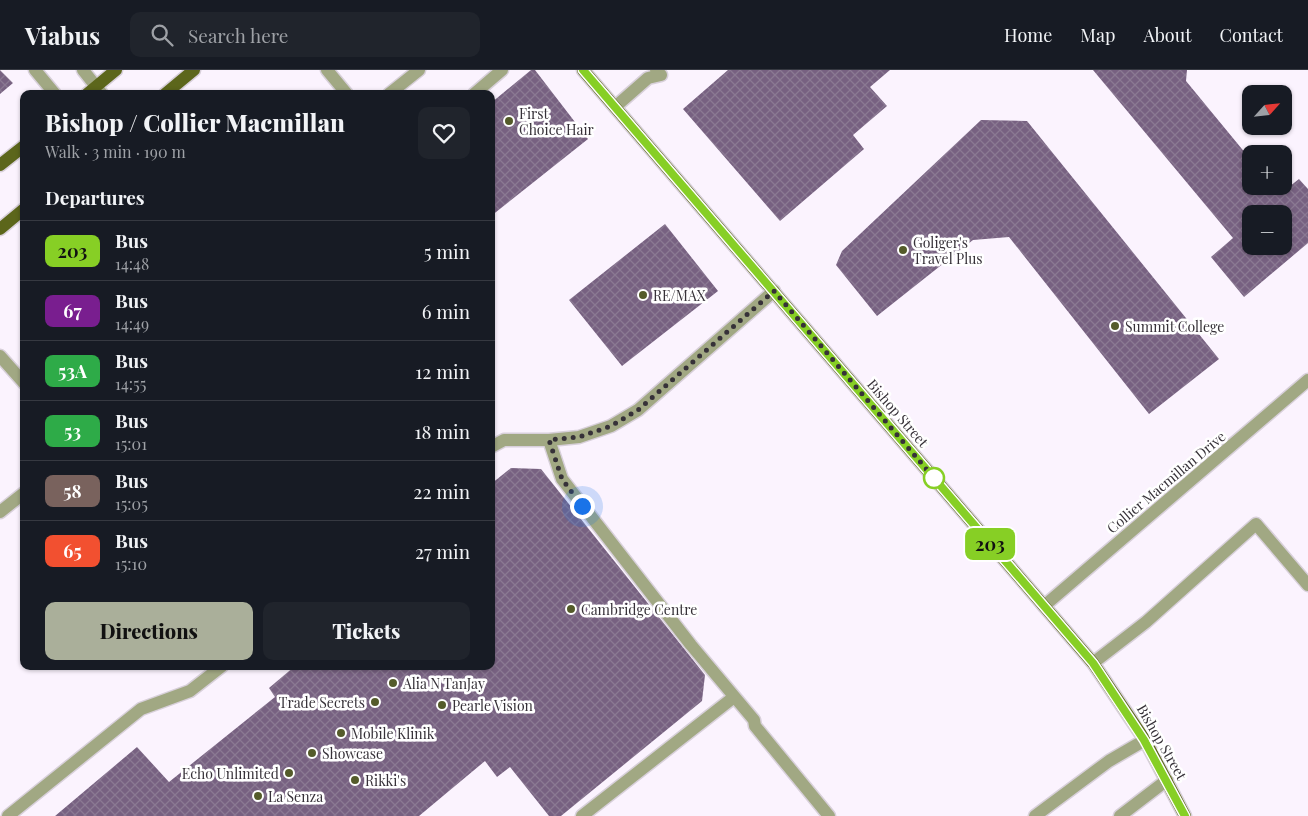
<!DOCTYPE html>
<meta charset="utf-8">
<style>
body{margin:0;font-family:"Playfair Display",serif;background:#20242c;color:#f1f3f6;height:100vh;display:flex;flex-direction:column;font-size:19px;white-space:nowrap}
*{box-sizing:border-box;margin:0}
p{font-size:16px;color:#9ea1a6}
.icon{flex:none;width:28px;height:28px;fill:none;stroke:currentColor;stroke-width:2;stroke-linecap:round;stroke-linejoin:round}
.map{position:relative;flex:1;overflow:hidden}
.drawer{position:absolute;left:20px;top:20px;width:475px;height:580px;display:flex;flex-direction:column;background:#171b24;border-radius:10px;box-shadow:0 1px 4px #0004}
.drawer>*{flex:none}
.badge{padding:0 10px;border-radius:8px;font-size:18px;line-height:32px}
.needle{width:32px;rotate:63deg}
.tools{position:absolute;left:1242px;top:15px;display:grid;gap:10px}
.tools a{display:grid;place-items:center;width:50px;height:50px;border-radius:10px;background:#171b24;box-shadow:0 1px 4px #0004;font-size:25px}
.you{position:absolute;width:25px;height:25px;margin:-12px;border:4px solid #fff;border-radius:50%;background:#1a73e8;box-shadow:0 0 0 8px #1a73e833}
.map>.badge{position:absolute;translate:-50% -50%;box-shadow:0 0 0 2px #fff}
h2{padding:0 25px;font-size:19px;line-height:45px}
.round{display:grid;place-items:center;flex:none;width:52px;height:52px;border-radius:10px;background:#20242c}
.headline{display:flex;align-items:center;justify-content:space-between;height:85px;padding:0 25px}
h1{font-size:24px;font-weight:800;line-height:38px}
.button{display:flex;gap:10px;margin-top:auto;padding:10px 25px}
.button a{flex:1;height:58px;border-radius:10px;background:#aaaf9a;color:#111;font-size:20px;font-weight:800;line-height:58px;text-align:center}
.button a+a{background:#20242c;color:#f1f3f6}
ul{padding:0;list-style:none}
li{display:flex;align-items:center;gap:15px;height:60px;padding:0 25px;border-top:1px solid #363941}
li div{flex:1}
li b{display:block;font-size:19px}
li em{font-style:normal}
li .badge{min-width:55px;font-weight:700;text-align:center}
header{display:flex;align-items:center;gap:30px;box-sizing:border-box;height:70px;padding:0 25px;background:#171b24;border-bottom:1px solid #363941}
header strong{font-size:24px}
nav{display:flex;gap:28px;margin-inline-start:auto;font-size:18px}
.search{width:350px;height:45px;background:#20242c;display:flex;align-items:center;gap:12px;box-sizing:border-box;padding:0 18px;border-radius:10px;color:#9ea1a6;font-size:19px}
.map>svg:first-child{display:block}
</style>
<header>
<strong>Viabus</strong>
<div class="search"><svg class="icon" aria-label="search" viewBox="0 0 24 24"><circle cx="10" cy="10" r="6"/><path d="M15 15l6 6"/></svg>Search here</div>
<nav><a>Home</a><a>Map</a><a>About</a><a>Contact</a></nav>
</header>
<div class="map">
<svg width="1308" height="746" viewBox="0 0 1308 746">
<defs>
<pattern id="building-cross-hatch" width="8" height="8" patternUnits="userSpaceOnUse" patternTransform="scale(1.25)"><rect width="8" height="8" fill="#776181"/><path d="M0 0l8 8M0 8l8-8" fill="none" stroke="#8a7992"/></pattern>
</defs>
<rect width="100%" height="100%" fill="#fbf3fe"/>
<path fill="url(#building-cross-hatch)" fill-rule="evenodd" d="M0 0 13 13 0 24Z
M531 0H535L588 69 491 146V33Z
M728 0H890L870 17 887 36 853 65 864 79 780 151 683 39Z
M1093 0H1187L1186 11 1251 90V116H1274L1280 124 1299 109 1308 119V173L1244 227 1211 187 1233 168ZM1251 144H1284V176H1251Z
M981 50 1027 51 1219 289 1149 344 1009 167 973 170 877 246 836 195 842 181Z
M665 154 718 221 622 296 569 230Z
M511 398 541 399 705 605 702 631 561 746H549L510 697 497 707 485 691 419 746H55L137 677 169 712 275 627 269 618 295 596H491V414Z"/>
<g fill="none" stroke-linecap="round" stroke-linejoin="round">
<g stroke="#d8d0da" stroke-width="15">
<path id="minor" d="M35 0 55 24
M83 0 102 24
M327 0 347 24
M389 24 419 0
M474 24 502 0
M615 37 648 8 661 5 656 0
M0 286 24 313
M549 370 562 409 691 575 754 650 755 656 829 746
M491 377 504 370H549L579 367 611 356 638 340 774 221
M0 442 24 423
M1044 536 1308 310
M1093 593 1146 552 1256 454 1308 515
M8 746 141 639 190 621 222 596
M582 746 734 627
M1035 746 1109 691 1145 670
M1120 746 1167 710"/>
</g>
<g stroke="#d8d0da" stroke-width="15">
<path id="major" d="M583 0 1093 593 1145 670 1185 746
M87 24 116 0
M165 24 194 0
M0 95 24 76
M0 159 24 139"/>
</g>
<use href="#minor" stroke="#a1a883" stroke-width="12"/>
<use href="#major" stroke="#5c661b" stroke-width="12"/>
</g>
<g fill="none" stroke-linecap="round" stroke-linejoin="round">
<g stroke="#fff" stroke-width="11">
<path id="line" d="M583 0 1093 593 1144 670 1185 746"/>
</g>
<use href="#line" stroke="#87cf25" stroke-width="8"/>
<path stroke="#363138" stroke-width="5" stroke-dasharray="0 9" d="M582 436 562 409 549 370 579 367 611 356 638 340 774 221 934 408"/>
</g>
<g fill="#545b2a" stroke="#fff" stroke-width="2">
<circle cx="509" cy="51" r="5"/>
<circle cx="903" cy="180" r="5"/>
<circle cx="643" cy="225" r="5"/>
<circle cx="1115" cy="256" r="5"/>
<circle cx="571" cy="539" r="5"/>
<circle cx="393" cy="613" r="5"/>
<circle cx="375" cy="632" r="5"/>
<circle cx="442" cy="635" r="5"/>
<circle cx="341" cy="663" r="5"/>
<circle cx="312" cy="683" r="5"/>
<circle cx="289" cy="703" r="5"/>
<circle cx="355" cy="710" r="5"/>
<circle cx="258" cy="726" r="5"/>
</g>
<circle fill="#fff" stroke="#87cf25" stroke-width="2.5" cx="934" cy="408" r="10"/>
<g text-anchor="middle" dominant-baseline="central" stroke-width="5" stroke-linejoin="round" paint-order="stroke">
<g font-size="14" fill="#363138" stroke="#fff" text-anchor="start">
<text x="519" y="43">First<tspan x="519" dy="16">Choice Hair</tspan></text>
<text x="913" y="172">Goliger's<tspan x="913" dy="16">Travel Plus</tspan></text>
<text x="653" y="225">RE/MAX</text>
<text x="1125" y="256">Summit College</text>
<text x="581" y="539">Cambridge Centre</text>
<text x="403" y="613">Alia N TanJay</text>
<text x="365" y="632" text-anchor="end">Trade Secrets</text>
<text x="452" y="635">Pearle Vision</text>
<text x="351" y="663">Mobile Klinik</text>
<text x="322" y="683">Showcase</text>
<text x="279" y="703" text-anchor="end">Echo Unlimited</text>
<text x="365" y="710">Rikki's</text>
<text x="268" y="726">La Senza</text>
</g>
<g font-size="14" fill="#363138" stroke="#fff">
<text transform="translate(898 343) rotate(49)">Bishop Street</text>
<text transform="translate(1166 412) rotate(-40)">Collier Macmillan Drive</text>
<text transform="translate(1162 672) rotate(60)">Bishop Street</text>
</g>
</g>
</svg>
<div class="tools">
<a><svg class="needle" viewBox="-14 -14 28 28"><path d="M0-13l5 13h-10z" fill="#e53935"/><path d="M0 13l5-13h-10z" fill="#9ea1a6"/></svg></a>
<a>+</a>
<a>−</a>
</div>
<div class="you" style="left:582px;top:436px"></div>
<b class="badge" style="left:990px;top:474px;background:#87cf25;color:#111">203</b>
<section class="drawer">
<div class="headline"><div><h1>Bishop / Collier Macmillan</h1><p>Walk · 3 min · 190 m</p></div><a class="round"><svg class="icon" aria-label="heart" viewBox="0 0 24 24"><path d="M12 20l-8-8c-3-5 5-10 8-4 3-6 11-1 8 4z"/></svg></a></div>
<h2>Departures</h2>
<ul>
<li><span class="badge" style="background:#87cf25;color:#111">203</span><div><b>Bus</b><p>14:48</p></div><em>5 min</em></li>
<li><span class="badge" style="background:#791e8f;color:#fff">67</span><div><b>Bus</b><p>14:49</p></div><em>6 min</em></li>
<li><span class="badge" style="background:#2eab48;color:#fff">53A</span><div><b>Bus</b><p>14:55</p></div><em>12 min</em></li>
<li><span class="badge" style="background:#2eab48;color:#fff">53</span><div><b>Bus</b><p>15:01</p></div><em>18 min</em></li>
<li><span class="badge" style="background:#79625d;color:#fff">58</span><div><b>Bus</b><p>15:05</p></div><em>22 min</em></li>
<li><span class="badge" style="background:#f25030;color:#fff">65</span><div><b>Bus</b><p>15:10</p></div><em>27 min</em></li>
</ul>
<div class="button"><a>Directions</a><a>Tickets</a></div>
</section>
</div>
